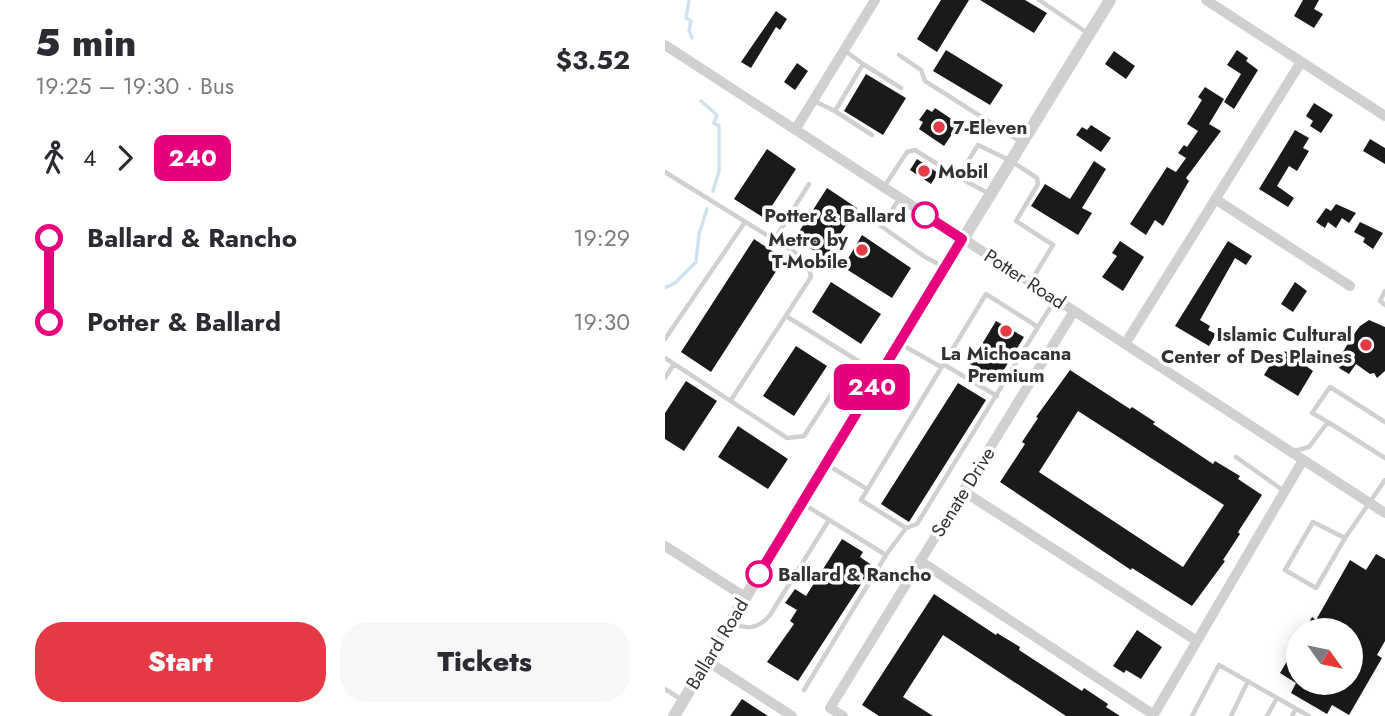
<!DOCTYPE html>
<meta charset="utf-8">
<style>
body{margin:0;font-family:Jost,sans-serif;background:#f7f7f7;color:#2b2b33;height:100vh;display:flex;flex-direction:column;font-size:26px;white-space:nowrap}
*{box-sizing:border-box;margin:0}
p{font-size:23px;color:#7c7c81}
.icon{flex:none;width:38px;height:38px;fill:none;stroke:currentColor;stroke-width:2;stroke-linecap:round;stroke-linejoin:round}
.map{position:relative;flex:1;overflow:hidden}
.panel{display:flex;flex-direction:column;background:#fff;width:665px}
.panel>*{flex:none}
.badge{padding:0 14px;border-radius:10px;font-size:24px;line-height:46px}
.needle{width:46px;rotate:123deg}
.controls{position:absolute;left:621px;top:618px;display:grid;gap:14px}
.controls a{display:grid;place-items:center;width:77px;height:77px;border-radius:50%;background:#fff;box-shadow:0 4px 18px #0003;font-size:35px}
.map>.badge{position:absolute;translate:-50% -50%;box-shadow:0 0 0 4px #fff}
.legs{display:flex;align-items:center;gap:10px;height:77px;padding:0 35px;font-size:23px}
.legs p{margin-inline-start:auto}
.summary{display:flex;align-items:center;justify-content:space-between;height:119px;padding:0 35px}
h1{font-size:38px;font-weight:800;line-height:52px}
.cta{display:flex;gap:14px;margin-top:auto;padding:14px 35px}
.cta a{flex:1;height:80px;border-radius:28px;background:#e63946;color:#fff;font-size:28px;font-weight:800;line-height:80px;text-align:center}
.cta a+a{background:#f7f7f7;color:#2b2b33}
ul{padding:0 35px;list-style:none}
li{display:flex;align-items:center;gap:24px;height:84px;font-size:26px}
li i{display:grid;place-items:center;width:10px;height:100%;margin:0 9px;background:currentColor}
li i::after{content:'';width:18px;height:18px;margin:-9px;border:5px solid;border-radius:50%;background:#fff}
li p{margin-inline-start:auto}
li:first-child i{background:linear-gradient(#0000 50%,currentColor 0)}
li:last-child i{background:linear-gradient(currentColor 50%,#0000 0)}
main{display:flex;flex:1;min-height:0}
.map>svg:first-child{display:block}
</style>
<main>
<section class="panel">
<div class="summary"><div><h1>5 min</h1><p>19:25 – 19:30 · Bus</p></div><b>$3.52</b></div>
<div class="legs"><svg class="icon" aria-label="walk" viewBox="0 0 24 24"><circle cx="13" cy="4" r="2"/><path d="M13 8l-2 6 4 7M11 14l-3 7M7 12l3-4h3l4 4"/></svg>4<svg class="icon" aria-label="forward" viewBox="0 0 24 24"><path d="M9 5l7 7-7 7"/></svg><b class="badge" style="background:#e6007e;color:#fff">240</b></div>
<ul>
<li><i style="color:#e6007e"></i><b>Ballard &amp; Rancho</b><p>19:29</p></li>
<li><i style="color:#e6007e"></i><b>Potter &amp; Ballard</b><p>19:30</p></li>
</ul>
<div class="cta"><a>Start</a><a>Tickets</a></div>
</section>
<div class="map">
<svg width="720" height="716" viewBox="0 0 720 716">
<rect width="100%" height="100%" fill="#fff"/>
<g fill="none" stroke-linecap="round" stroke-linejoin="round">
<path stroke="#cfe2ee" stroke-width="3.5" d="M24 0 21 18 26 21 24 30 27 38
M36 101 52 115 49 123 54 126V171L48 191
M0 288 10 283 31 262 34 234 42 209"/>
</g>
<path fill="#1a1a1a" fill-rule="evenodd" d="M276 0H304L272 52 252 39Z
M315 0H360L382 13 369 33Z
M638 0H654L649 9 658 14 649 28 629 16Z
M111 11 122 19 115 30 111 27 86 68 76 62Z
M281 50 338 85 325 105 268 71Z
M572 50 583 58 581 61 593 70 569 109 559 102 576 74 562 65Z
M449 51 470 66 461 79 440 64Z
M132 63 143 71 130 90 119 82Z
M201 74 241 98 218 135 179 111Z
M540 87 559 99 544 124 556 131 521 178 524 181 498 226 490 220 481 235 465 224 502 167 511 172 521 158 513 153 519 145 522 147 533 131 522 124 537 100 533 97Z
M649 103 668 115 656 133 645 126 648 121 641 116Z
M270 108 294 124 279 146 254 129 258 122 254 120 262 109 267 112Z
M426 125 446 138 436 152 411 135 417 127 422 130Z
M630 130 644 138 638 148 644 151 632 171 624 166 612 186 629 198 623 207 594 189Z
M705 139 720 148V164L698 151Z
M102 149 131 169 99 218 69 199Z
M252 159 273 173 266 184 245 170Z
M429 161 441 169 417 208 427 213 413 235 366 206 380 184 405 199Z
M162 188 192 208 160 258 130 238Z
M671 204 691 213 684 223 677 218 671 228 663 222 660 228 651 222 661 208 666 211Z
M695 222 718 233 708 249 698 242 700 238 689 232Z
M197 235 246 268 227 298 178 267Z
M89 239 119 259 46 372 16 352Z
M455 241 479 257 458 291 437 277 452 256 447 253Z
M563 241 587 256 581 265 570 258 535 320 545 326 543 330 551 334 544 346 510 326Z
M166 282 216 314 196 344 147 312Z
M630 282 642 291 628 312 616 304Z
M704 320 720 327V371L712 378 709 373 705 374 691 364 684 374 674 368 678 362 674 359 686 338 695 326Z
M331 321 359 337 332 381 305 364Z
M131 346 162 366 129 416 98 396Z
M620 351 648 371 633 396 599 375 607 362 612 365Z
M405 370 465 409 467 407 490 422 488 424 548 464 550 461 575 476 573 479 597 495 573 532 575 534 558 560 560 561 527 606 467 568 466 570 335 482 360 444 357 442 373 418 371 417ZM413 411 559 505 518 567 374 472Z
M21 381 52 401 19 451 0 439V413Z
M293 383 321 400 244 522 216 504Z
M73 426 123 459 103 489 53 457Z
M177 539 198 552 195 557 208 566 133 681 102 662 129 624 125 621 132 610 120 603 130 589 141 596Z
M711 554 720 559V641L712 655 717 658 684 715 667 705 662 714 626 693 631 683 615 673 634 641V682H686V630H640L647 617 651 620 685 560 701 570Z
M269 594 331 635 332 633 355 647 354 650 417 691 419 688 443 704 441 707 455 716H401L278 635 238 697 268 716H214L197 705Z
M472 630 497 647 476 679 461 670 459 673 448 666Z
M77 699 103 716H65Z"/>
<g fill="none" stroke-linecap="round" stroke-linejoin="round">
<path stroke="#d0d0d0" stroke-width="4.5" d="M374 0 424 34
M234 55 256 70 260 81 356 142
M198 64 236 88
M149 101 170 111 198 64 179 50
M170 111 207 135
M0 172 142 260 146 277 66 400
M293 177 323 193
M219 187 242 152 250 150 293 177 313 145 346 161 372 178 373 184 351 221 388 245 366 281
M235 198 216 226 260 257 279 267
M109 240 144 184
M720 291 715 301 720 305
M121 316 214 374
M0 339 80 222
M234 343 276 367
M0 358 122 438 139 436 189 359
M278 364 332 396
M0 378 9 364
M663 422 647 413 665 387 720 422
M629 451 644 447 663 422 720 458
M571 457 619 491
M161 464 202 489
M140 505 221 555 241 528 196 500 321 294 373 327 390 300
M241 528 252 524 373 327
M680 538 648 522 620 570 651 588 680 538 720 480
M66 623C83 630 93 629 105 615L164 520
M0 689 17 700
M139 690 221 555
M527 716 554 665 644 716
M566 716 583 681
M602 716 612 698
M627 716 631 709"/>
<path stroke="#d0d0d0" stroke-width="10" d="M541 0 720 116
M0 45 720 513
M130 130 210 0
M550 199 685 286
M460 344 636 62
M298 491 532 641
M0 546 80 597
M255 561 489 715
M42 661 127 716
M178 716 165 708 409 311
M488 716 638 460"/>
<path stroke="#d0d0d0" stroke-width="12" d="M9 716 215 374 445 0"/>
</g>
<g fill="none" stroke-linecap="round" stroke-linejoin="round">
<g stroke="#fff" stroke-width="16">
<path id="line-1" d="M94 574 297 239 260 215"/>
</g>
<use href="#line-1" stroke="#e6007e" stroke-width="10"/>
</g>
<g fill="#e63946" stroke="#fff" stroke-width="2.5">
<circle cx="274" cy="127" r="7"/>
<circle cx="259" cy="171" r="7"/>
<circle cx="197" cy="250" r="7"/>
<circle cx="341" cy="331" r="7"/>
<circle cx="701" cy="345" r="7"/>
</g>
<g fill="#fff" stroke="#e6007e" stroke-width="3.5">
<circle cx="260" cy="215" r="12"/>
<circle cx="94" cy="574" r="12"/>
</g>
<g text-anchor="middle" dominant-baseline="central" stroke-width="7" stroke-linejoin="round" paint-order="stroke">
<g font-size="19" font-weight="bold" fill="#333" stroke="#fff" text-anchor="start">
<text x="288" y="127">7-Eleven</text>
<text x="273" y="171">Mobil</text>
<text x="183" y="239" text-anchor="end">Metro by<tspan x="183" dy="22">T-Mobile</tspan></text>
<text x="687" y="334" text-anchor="end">Islamic Cultural<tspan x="687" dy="22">Center of Des Plaines</tspan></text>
<text x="341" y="353" text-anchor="middle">La Michoacana<tspan x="341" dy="22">Premium</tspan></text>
</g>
<g font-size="19" font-weight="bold" fill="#333" stroke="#fff" text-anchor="end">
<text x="241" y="215">Potter &amp; Ballard</text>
<text x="113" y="574" text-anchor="start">Ballard &amp; Rancho</text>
</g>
<g font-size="19" fill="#333" stroke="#fff">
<text transform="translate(360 279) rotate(33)">Potter Road</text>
<text transform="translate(298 492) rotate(-58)">Senate Drive</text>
<text transform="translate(52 644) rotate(-59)">Ballard Road</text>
</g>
</g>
</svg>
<div class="controls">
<a><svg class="needle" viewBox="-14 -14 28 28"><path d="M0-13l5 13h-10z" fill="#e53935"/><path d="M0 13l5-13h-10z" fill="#7c7c81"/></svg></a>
</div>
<b class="badge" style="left:207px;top:387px;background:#e6007e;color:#fff">240</b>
</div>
</main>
